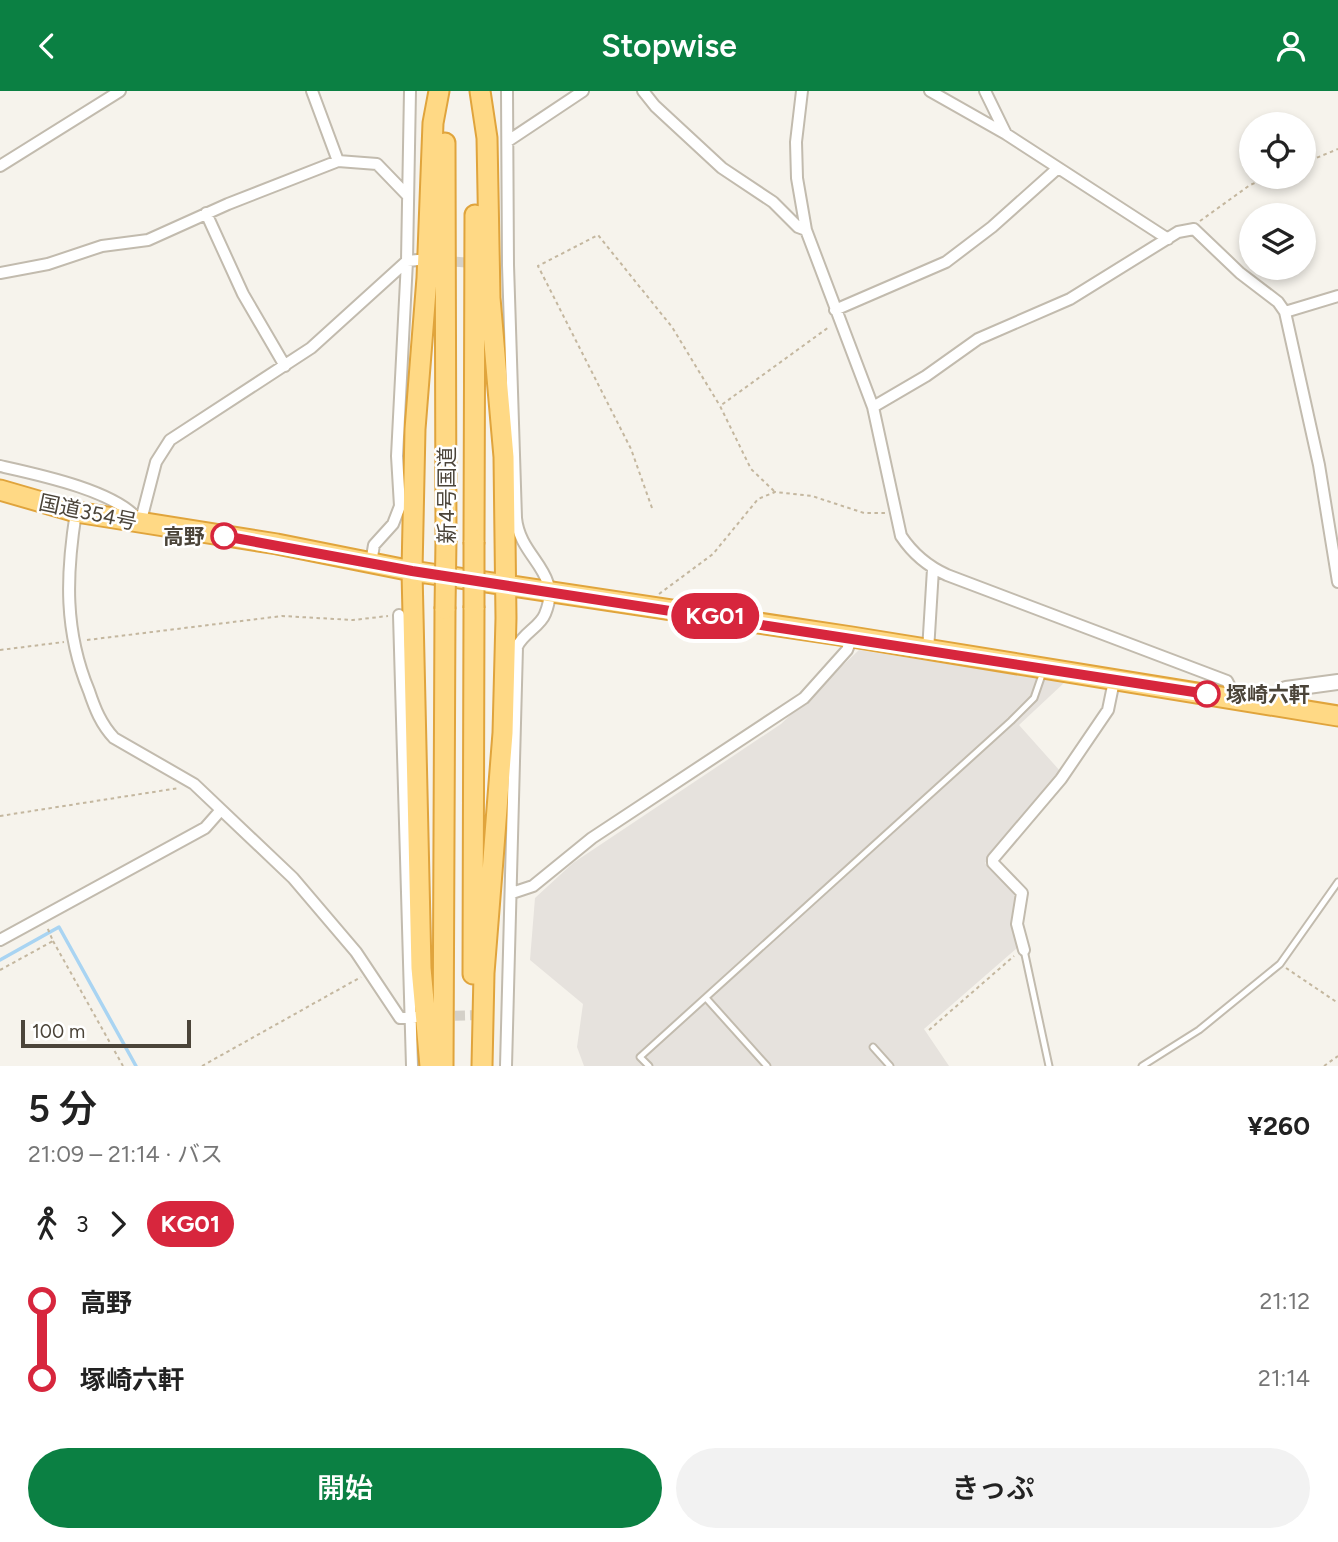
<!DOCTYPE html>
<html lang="ja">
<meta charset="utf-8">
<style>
body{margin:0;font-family:Figtree,"Noto Sans JP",sans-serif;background:#f2f2f2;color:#222;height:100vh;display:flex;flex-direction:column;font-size:26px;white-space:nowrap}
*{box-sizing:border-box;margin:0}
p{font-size:23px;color:#767676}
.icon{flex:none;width:38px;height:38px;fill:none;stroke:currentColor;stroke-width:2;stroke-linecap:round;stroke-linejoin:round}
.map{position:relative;height:975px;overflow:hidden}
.side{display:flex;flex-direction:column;background:#fff;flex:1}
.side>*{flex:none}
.badge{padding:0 14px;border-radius:23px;font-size:24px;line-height:46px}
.tools{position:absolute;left:1239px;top:21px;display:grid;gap:14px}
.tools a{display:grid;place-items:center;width:77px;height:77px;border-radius:50%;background:#fff;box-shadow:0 4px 10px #0003;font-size:35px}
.scale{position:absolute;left:21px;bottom:18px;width:170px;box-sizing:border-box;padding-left:7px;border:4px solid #4b4439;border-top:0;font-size:19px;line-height:24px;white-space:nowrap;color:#4b4439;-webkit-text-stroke:5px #fff;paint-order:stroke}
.map>.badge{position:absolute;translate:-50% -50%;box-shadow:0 0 0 4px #fff}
.legs{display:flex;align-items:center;gap:10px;height:77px;padding:0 28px;font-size:23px}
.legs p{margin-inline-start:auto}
.overview{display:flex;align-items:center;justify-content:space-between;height:119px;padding:0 28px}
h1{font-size:38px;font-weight:600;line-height:52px}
.primary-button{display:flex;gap:14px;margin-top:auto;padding:14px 28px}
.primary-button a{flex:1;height:80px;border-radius:42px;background:#0b8043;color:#fff;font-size:28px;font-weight:600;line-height:80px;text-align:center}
.primary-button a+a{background:#f2f2f2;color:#222}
ul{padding:0 28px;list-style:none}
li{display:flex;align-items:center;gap:24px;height:77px;font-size:26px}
li i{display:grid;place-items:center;width:10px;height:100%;margin:0 9px;background:currentColor}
li i::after{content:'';width:18px;height:18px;margin:-9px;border:5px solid;border-radius:50%;background:#fff}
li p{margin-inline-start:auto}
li:first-child i{background:linear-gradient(#0000 50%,currentColor 0)}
li:last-child i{background:linear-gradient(currentColor 50%,#0000 0)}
header{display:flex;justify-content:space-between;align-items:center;height:91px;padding:0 28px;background:#0b8043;color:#fff;font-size:32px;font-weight:600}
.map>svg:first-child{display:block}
</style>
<header><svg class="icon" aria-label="back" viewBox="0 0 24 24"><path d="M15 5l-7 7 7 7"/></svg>Stopwise<svg class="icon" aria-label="person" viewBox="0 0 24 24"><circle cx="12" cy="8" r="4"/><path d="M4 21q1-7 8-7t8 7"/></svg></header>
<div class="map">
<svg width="1338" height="975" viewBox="0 0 1338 975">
<rect width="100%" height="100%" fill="#f6f3ec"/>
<path fill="#e6e2dd" d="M859 559 1065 591 1019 634 1061 681 985 772 1017 805 1012 830 1017 857 924 938 949 975H584L577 956 583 913 530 869 535 807 573 772 781 633Z"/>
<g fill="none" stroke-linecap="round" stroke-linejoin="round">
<path stroke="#a9d4f2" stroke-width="3.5" d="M0 869 59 836 136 975"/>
<path stroke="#d4d0c8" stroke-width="10" stroke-dasharray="10 5" stroke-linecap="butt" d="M441 170 477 172
M440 925 487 924"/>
<g stroke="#c2bbae" stroke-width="9">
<path id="service" d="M1024 859 1049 975
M706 907 767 975
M873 956 890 975
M649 975 640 966 1011 630 1034 607 1043 581
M1142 975 1199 939 1280 873 1338 791"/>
</g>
<g stroke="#c2bbae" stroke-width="14">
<path id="minor" d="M312 0 338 70
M643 0 655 15 722 77 773 111 798 136 806 139
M802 0 796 51 797 87 806 139 873 316 901 445C913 463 927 475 947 484L1227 590 1236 608
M930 0 1006 43 1168 148
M985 0 1006 43
M508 50 583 0
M0 75 120 0
M206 122 243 203 285 275
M0 182 48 173 102 155 148 149 228 113 338 70 377 73 407 104
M835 219 946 171 992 136 1058 77
M1285 221 1338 205
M873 316 926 285 978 248 1070 208 1178 141 1194 138 1240 182 1278 211 1285 221 1319 374 1338 491
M0 375C36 383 118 400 139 430
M76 421C66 484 64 540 89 600 95 618 101 633 114 647L194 693 293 787 356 861 400 927 416 926
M140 433 156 371 170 349 311 257 407 170 418 169
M371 472 374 454 393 433 400 415 397 365 407 170 410 0
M399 524 412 975
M928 560 933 478
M512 802 533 795 592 747 804 607 847 559 852 546
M0 849 205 737 220 720
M1024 859 1017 833 1022 802 993 772V768L1061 688 1108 619 1114 590
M506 975 517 556C523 542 540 536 545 523 563 480 520 468 516 427L508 174 507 0"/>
</g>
<g stroke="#c2bbae" stroke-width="18">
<path id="tertiary" d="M1286 598 1338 591"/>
</g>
<g stroke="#e0a43c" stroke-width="23">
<path id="trunk" d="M480 0 487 47 490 207 504 366 506 527 503 642 484 882 482 975
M445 52 446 449
M0 399 76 421 277 453 412 480 852 546 1338 625
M474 451 475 124
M473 883 474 517
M430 975 421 877 412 480 415 338 427 187 433 32 439 0
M443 975 445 518"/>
</g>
<path stroke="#c4b79f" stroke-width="2" stroke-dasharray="3.5 3.5" stroke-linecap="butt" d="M1304 72 1338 58
M1200 130 1250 94 1270 86
M774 400 751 378 720 315 829 236
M652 417 631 358 538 175 598 144 672 236 720 315
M659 503 713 463 758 408 775 401 812 405 864 422H886
M87 549 282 525 353 529 388 525
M0 559 64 551
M0 725 179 697
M53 850 123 975
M1286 877 1338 912
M0 879 53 850 47 836
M929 939 1014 865
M202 975 361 886
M1324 975 1338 965"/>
<use href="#service" stroke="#fff" stroke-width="5"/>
<use href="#minor" stroke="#fff" stroke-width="10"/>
<use href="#tertiary" stroke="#fff" stroke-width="14"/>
<use href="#trunk" stroke="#ffd985" stroke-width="19"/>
<g stroke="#e0a43c" stroke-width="23" stroke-linecap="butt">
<path id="trunk-bridge" d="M474 517V451
M445 518 446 449"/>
</g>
<use href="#trunk-bridge" stroke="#ffd985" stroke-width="19"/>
</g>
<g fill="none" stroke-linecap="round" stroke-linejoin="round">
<g stroke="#fff" stroke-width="16">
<path id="line-1" d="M224 445 412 480 1207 603"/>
</g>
<use href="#line-1" stroke="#d7263d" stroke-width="10"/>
</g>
<g fill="#fff" stroke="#d7263d" stroke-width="3.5">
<circle cx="224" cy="445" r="12"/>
<circle cx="1207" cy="603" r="12"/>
</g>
<g text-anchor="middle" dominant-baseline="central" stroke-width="5" stroke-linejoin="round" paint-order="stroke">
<g font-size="21" fill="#4b4439" stroke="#fff">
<text transform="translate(446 404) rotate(-90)">新4号国道</text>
<text transform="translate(88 421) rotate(12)">国道354号</text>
</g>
<g font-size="21" font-weight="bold" fill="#4b4439" stroke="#fff" text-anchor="end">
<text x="205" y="445">高野</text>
<text x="1226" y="603" text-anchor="start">塚崎六軒</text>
</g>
</g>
</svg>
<div class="tools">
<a><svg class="icon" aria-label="locate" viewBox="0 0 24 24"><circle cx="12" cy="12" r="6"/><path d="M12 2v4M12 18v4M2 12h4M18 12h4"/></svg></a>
<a><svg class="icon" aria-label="layers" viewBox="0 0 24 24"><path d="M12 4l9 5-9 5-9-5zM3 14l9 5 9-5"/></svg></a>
</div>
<div class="scale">100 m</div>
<b class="badge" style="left:715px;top:525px;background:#d7263d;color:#fff">KG01</b>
</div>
<section class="side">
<div class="overview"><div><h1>5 分</h1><p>21:09 – 21:14 · バス</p></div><b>¥260</b></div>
<div class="legs"><svg class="icon" aria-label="walk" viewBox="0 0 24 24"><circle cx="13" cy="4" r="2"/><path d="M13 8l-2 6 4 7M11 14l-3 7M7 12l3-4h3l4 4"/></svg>3<svg class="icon" aria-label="forward" viewBox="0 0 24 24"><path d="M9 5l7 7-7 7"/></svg><b class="badge" style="background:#d7263d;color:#fff">KG01</b></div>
<ul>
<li><i style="color:#d7263d"></i><b>高野</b><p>21:12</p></li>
<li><i style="color:#d7263d"></i><b>塚崎六軒</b><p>21:14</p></li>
</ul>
<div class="primary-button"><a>開始</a><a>きっぷ</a></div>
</section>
